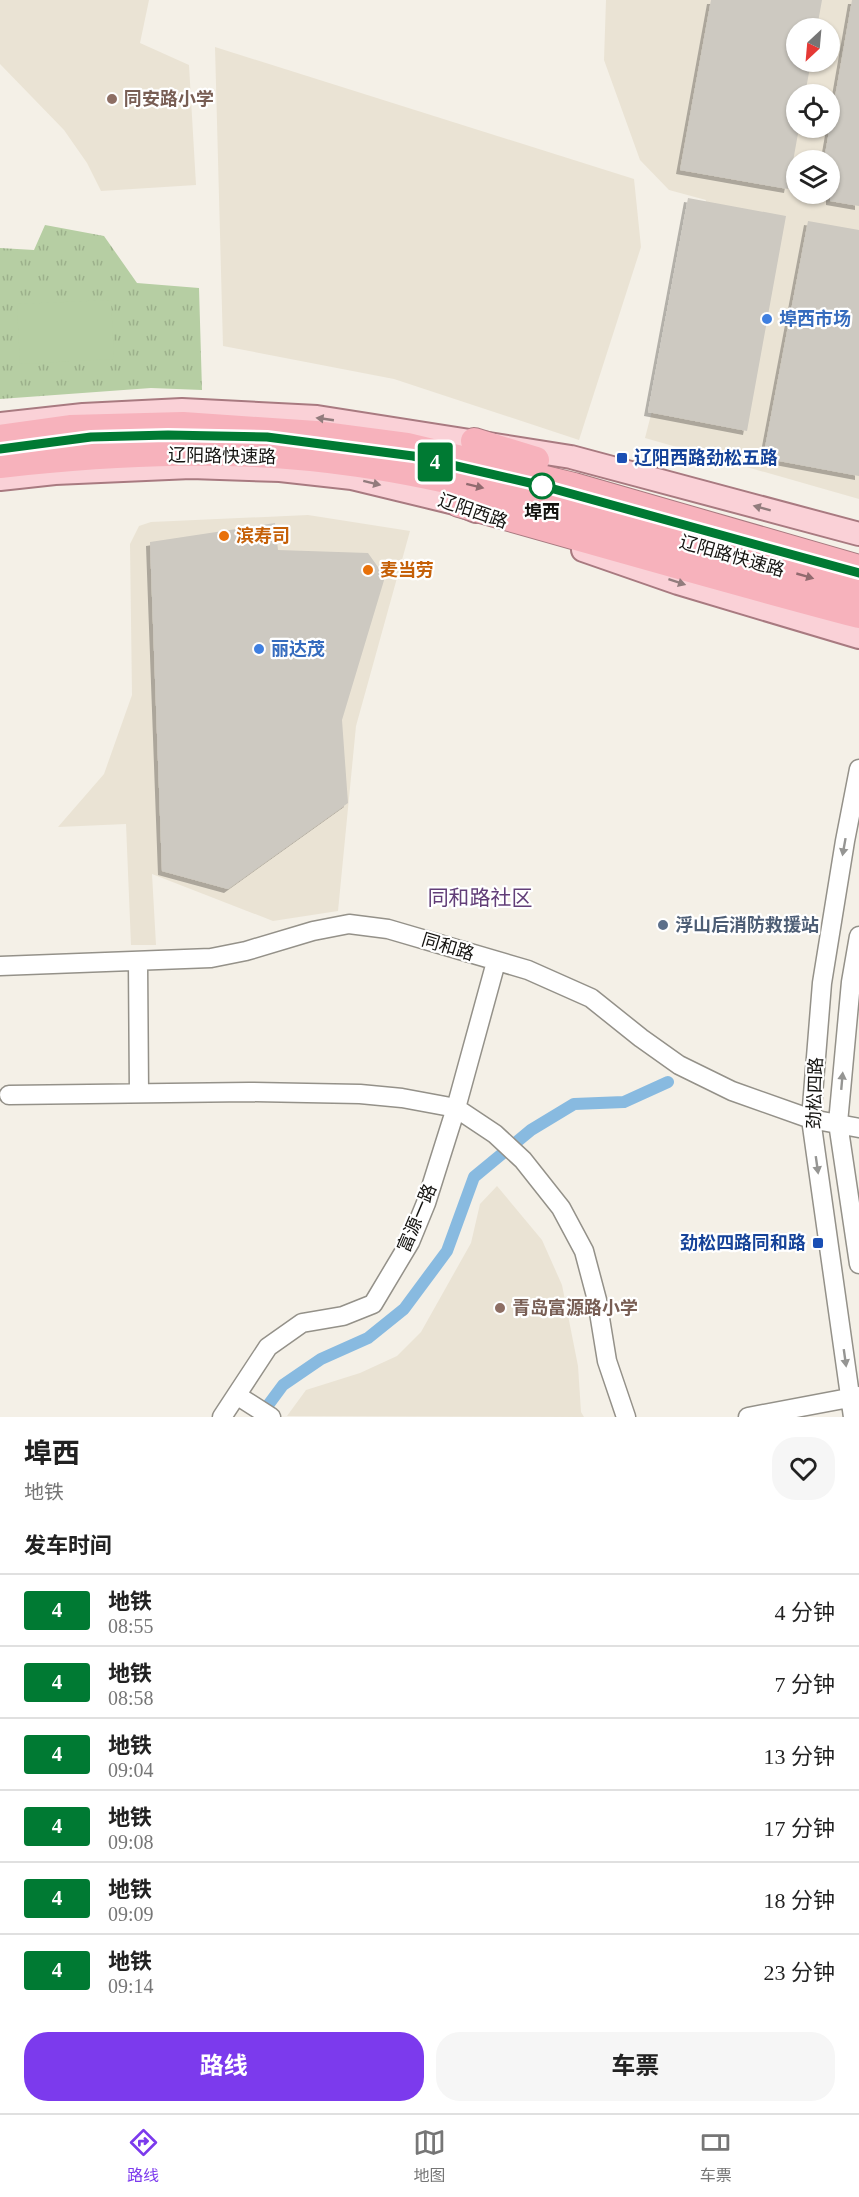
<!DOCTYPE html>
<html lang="zh">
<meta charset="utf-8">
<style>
body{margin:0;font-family:"Times New Roman","Noto Sans SC",serif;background:#f6f6f6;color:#222;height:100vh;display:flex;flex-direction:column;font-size:22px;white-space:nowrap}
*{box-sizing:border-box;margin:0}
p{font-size:20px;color:#767676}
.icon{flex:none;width:33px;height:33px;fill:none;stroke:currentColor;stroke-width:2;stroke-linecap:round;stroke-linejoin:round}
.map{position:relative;height:1417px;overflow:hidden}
.side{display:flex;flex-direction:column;background:#fff;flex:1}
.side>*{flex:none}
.badge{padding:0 12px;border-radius:4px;font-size:21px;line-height:39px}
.needle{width:39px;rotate:206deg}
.controls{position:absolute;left:786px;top:18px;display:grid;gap:12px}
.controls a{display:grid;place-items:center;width:54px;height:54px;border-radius:50%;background:#fff;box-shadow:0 2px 4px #0004;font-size:30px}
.map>.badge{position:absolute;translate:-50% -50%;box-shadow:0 0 0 3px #fff}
h2{padding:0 24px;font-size:22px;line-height:54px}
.round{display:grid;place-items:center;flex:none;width:63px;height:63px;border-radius:24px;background:#f6f6f6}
.head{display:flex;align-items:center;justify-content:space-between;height:102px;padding:0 24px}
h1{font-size:28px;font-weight:700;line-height:45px}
.primary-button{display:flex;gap:12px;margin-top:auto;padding:12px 24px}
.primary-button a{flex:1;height:69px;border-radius:24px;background:#7c3aed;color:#fff;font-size:24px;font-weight:700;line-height:69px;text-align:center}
.primary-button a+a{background:#f6f6f6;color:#222}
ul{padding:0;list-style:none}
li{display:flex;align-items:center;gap:18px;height:72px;padding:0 24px;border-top:2px solid #e0e0e0}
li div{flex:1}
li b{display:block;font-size:22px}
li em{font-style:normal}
li .badge{min-width:66px;font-weight:700;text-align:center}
.tab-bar{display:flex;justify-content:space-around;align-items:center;height:84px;border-top:2px solid #e0e0e0;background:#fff;font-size:16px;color:#767676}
.tab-bar a{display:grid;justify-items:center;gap:3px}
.tab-bar .current{color:#7c3aed}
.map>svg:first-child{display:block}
</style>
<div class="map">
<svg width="859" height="1417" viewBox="0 0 859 1417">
<defs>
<pattern id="park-tufts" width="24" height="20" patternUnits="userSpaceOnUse" patternTransform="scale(1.5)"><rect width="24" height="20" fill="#b6cea3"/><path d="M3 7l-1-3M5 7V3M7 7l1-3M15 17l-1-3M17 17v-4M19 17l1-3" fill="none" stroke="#9cb08b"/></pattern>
<filter id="shadow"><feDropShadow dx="-4" dy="4" stdDeviation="0" flood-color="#0004"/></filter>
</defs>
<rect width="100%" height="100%" fill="#f4f0e7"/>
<path fill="#eae3d4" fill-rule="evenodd" d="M0 0H149L140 43 189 65 196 185 101 191 87 163 64 130 0 64Z
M606 0H859V499L645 438 706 200 669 190 640 160 604 60ZM796 28H830V62H796ZM796 94H830V128H796ZM796 160H830V194H796Z
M215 47 634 179 641 247 579 440 394 379 223 346Z
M308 515 410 531 356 726 338 911 273 921 152 874 156 945H131L126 824 58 827 104 774 132 695 130 544 139 526 151 522Z
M497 1186 542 1240 562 1285 578 1366 581 1412 584 1417 287 1416 306 1390 360 1373 397 1356 421 1332 471 1243 480 1204Z"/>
<path fill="url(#park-tufts)" d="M45 225 104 236 137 283 199 288 202 390 151 388 0 399V248L34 250Z"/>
<path fill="#b6cea3" d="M111 300 114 359 20 364 17 304Z"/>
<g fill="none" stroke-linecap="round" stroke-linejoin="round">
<path stroke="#88bae0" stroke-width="12" d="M260 1416 283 1385 321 1359 368 1338 404 1309 447 1251 474 1177 531 1130 574 1104 624 1102 668 1082"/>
</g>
<path fill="#cdc9c1" filter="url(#shadow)" d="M711 0H822L817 28H796V62H811L805 94H796V128H799L788 189 680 170Z
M852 0H859V206L830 201V160H824Z
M688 198 786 216 747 431 648 412Z
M808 221 859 230V476L763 458Z
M275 523 278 550 368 553 385 577 342 720 348 803 228 889 162 871 150 542Z"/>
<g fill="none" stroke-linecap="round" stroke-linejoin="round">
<g stroke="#949189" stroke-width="21">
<path id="minor" d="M859 936 851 982 838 1123 859 1264
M138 962 139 1093
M0 966 211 958 246 951 313 931 349 924 388 929 528 970 591 998 641 1038 679 1065 732 1091 811 1119 859 1128
M9 1095 249 1092 360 1094 402 1098 456 1108 495 1134 523 1160 561 1208 584 1251 597 1300 607 1361 626 1417
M238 1394 241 1398 271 1417
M222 1417 268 1347 302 1323 343 1316 373 1304 410 1242 426 1203 456 1108 496 962
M748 1417 859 1396
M853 1417 811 1119 822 983 845 841 859 769"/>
</g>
<g stroke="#a87a80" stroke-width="26">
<path id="major" d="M0 424 83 415 182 410 317 417 571 457 859 534
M0 479 55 473 191 467 280 470 352 478 459 504 476 511
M583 550 678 583 859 637"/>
</g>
<g stroke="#a87a80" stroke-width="28">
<path id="highway" d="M0 438 70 428 183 425 316 434 407 446 574 486 859 568
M474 441 536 460
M0 465C118 452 240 446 358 464 449 477 538 502 627 527 704 548 782 569 859 591
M459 504C592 541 725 580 859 615"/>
</g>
<use href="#minor" stroke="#fff" stroke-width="18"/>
<use href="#major" stroke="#fad1d7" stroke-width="22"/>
<use href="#highway" stroke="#f7b2bc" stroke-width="26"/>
</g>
<defs><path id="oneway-solid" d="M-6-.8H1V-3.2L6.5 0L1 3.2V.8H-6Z" transform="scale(1.5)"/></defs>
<g fill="#927c7d">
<use href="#oneway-solid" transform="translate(325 419) rotate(-172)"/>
<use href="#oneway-solid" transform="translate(372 483) rotate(14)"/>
<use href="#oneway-solid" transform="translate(762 508) rotate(-165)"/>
<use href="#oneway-solid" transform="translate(677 582) rotate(18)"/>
</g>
<g fill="#916a6f">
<use href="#oneway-solid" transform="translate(475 486) rotate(14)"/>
<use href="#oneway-solid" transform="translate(805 576) rotate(16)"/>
</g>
<g fill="#959593">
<use href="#oneway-solid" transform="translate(844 847) rotate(100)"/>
<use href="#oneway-solid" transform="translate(842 1081) rotate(-85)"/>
<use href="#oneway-solid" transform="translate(817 1165) rotate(82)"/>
<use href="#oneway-solid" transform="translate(845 1358) rotate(82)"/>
</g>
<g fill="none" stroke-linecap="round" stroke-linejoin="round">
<g stroke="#fff" stroke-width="14">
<path id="line" d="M0 449 91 437 168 435 267 437 413 456 543 486 859 573"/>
</g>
<use href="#line" stroke="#007a33" stroke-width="9"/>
</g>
<g fill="#8d6e63" stroke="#fff" stroke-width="2">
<circle cx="112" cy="99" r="6"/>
<circle cx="500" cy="1308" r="6"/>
</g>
<g fill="#3f7fe0" stroke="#fff" stroke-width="2">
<circle cx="767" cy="319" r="6"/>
<circle cx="259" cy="649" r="6"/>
</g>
<g fill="#1a4fb4" stroke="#fff" stroke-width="2">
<rect x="616" y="452" width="12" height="12" rx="3"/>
<rect x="812" y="1237" width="12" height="12" rx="3"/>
</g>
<circle fill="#fff" stroke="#007a33" stroke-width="3" cx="542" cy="486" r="12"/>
<g fill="#e8710a" stroke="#fff" stroke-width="2">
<circle cx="224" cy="536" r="6"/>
<circle cx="368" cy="570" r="6"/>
</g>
<circle fill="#5c6f8a" stroke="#fff" stroke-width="2" cx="663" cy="925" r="6"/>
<g text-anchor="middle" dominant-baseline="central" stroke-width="4.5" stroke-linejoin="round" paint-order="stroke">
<g font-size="18" font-weight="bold" fill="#785e54" stroke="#fff" text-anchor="start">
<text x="124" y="99">同安路小学</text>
<text x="512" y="1308">青岛富源路小学</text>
</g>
<g font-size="18" font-weight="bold" fill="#366cbe" stroke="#fff" text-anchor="start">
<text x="779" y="319">埠西市场</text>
<text x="271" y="649">丽达茂</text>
</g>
<g font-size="18" fill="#141310" stroke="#fff">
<text transform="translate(222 456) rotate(1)">辽阳路快速路</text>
<text transform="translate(473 511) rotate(19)">辽阳西路</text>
<text transform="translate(732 556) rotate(16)">辽阳路快速路</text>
<text transform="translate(448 947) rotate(17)">同和路</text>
<text transform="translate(815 1093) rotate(-88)">劲松四路</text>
<text transform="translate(417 1218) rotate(-67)">富源一路</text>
</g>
<g font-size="18" font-weight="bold" fill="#164399" stroke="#fff" text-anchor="start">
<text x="634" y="458">辽阳西路劲松五路</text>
<text x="806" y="1243" text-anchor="end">劲松四路同和路</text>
</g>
<g font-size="18" font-weight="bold" fill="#141310" stroke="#fff">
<text x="542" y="512">埠西</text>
</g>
<g font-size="18" font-weight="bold" fill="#c56008" stroke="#fff" text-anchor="start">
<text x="236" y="536">滨寿司</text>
<text x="380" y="570">麦当劳</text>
</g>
<g font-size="18" font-weight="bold" fill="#4e5e75" stroke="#fff" text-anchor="start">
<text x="675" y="925">浮山后消防救援站</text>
</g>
<g font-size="21" fill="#623e78" stroke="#fff">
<text x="480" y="898">同和路社区</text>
</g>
</g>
</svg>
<div class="controls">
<a><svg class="needle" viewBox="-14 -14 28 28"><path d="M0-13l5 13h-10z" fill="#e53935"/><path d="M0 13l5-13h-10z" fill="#767676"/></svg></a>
<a><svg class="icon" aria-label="locate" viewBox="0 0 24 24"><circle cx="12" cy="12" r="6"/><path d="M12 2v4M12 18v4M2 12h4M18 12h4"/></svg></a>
<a><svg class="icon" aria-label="layers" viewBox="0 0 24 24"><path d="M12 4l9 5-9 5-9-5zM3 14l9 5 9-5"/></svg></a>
</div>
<b class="badge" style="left:435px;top:462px;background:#007a33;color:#fff">4</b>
</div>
<section class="side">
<div class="head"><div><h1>埠西</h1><p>地铁</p></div><a class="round"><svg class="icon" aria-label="heart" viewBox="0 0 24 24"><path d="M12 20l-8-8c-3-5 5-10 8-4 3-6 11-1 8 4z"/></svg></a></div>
<h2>发车时间</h2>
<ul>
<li><span class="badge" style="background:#007a33;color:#fff">4</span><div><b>地铁</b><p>08:55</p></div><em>4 分钟</em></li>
<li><span class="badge" style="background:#007a33;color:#fff">4</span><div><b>地铁</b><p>08:58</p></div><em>7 分钟</em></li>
<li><span class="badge" style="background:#007a33;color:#fff">4</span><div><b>地铁</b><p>09:04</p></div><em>13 分钟</em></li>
<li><span class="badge" style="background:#007a33;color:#fff">4</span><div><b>地铁</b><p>09:08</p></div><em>17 分钟</em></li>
<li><span class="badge" style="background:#007a33;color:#fff">4</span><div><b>地铁</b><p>09:09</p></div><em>18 分钟</em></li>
<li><span class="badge" style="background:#007a33;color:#fff">4</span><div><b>地铁</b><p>09:14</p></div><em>23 分钟</em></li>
</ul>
<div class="primary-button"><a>路线</a><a>车票</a></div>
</section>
<nav class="tab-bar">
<a class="current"><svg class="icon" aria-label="directions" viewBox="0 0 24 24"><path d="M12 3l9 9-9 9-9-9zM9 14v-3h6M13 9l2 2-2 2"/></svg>路线</a>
<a><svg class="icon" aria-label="map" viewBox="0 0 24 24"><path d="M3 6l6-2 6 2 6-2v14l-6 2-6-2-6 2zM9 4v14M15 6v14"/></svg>地图</a>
<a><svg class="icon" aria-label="tickets" viewBox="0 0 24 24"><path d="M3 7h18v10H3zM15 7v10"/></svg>车票</a>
</nav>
